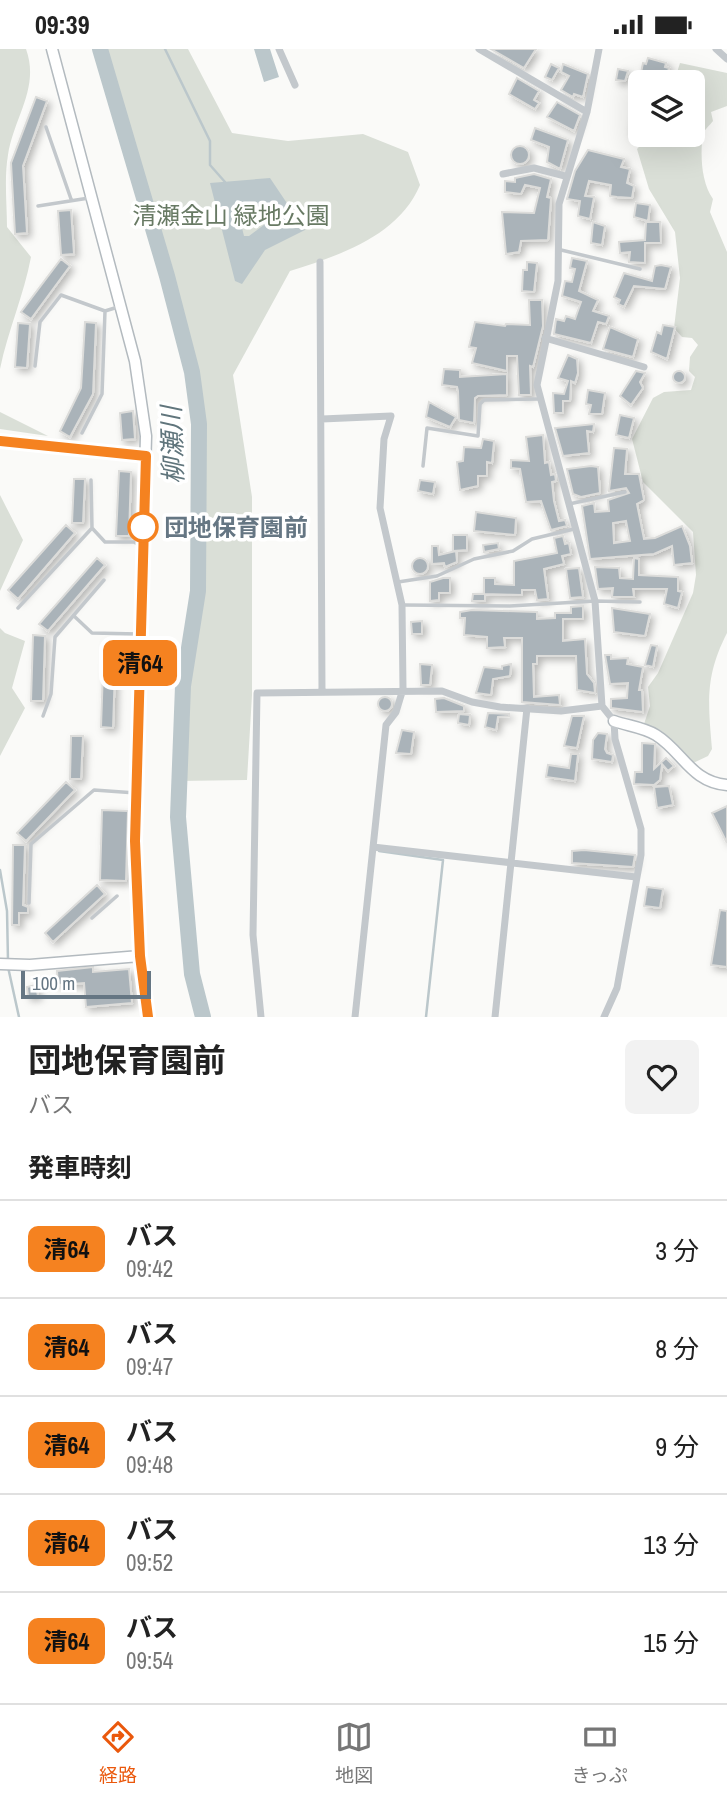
<!DOCTYPE html>
<html lang="ja">
<meta charset="utf-8">
<style>
body{margin:0;font-family:"Archivo Narrow","Noto Sans JP",sans-serif;background:#f2f2f2;color:#222;height:100vh;display:flex;flex-direction:column;font-size:26px;white-space:nowrap}
*{box-sizing:border-box;margin:0}
p{font-size:23px;color:#767676}
.icon{flex:none;width:38px;height:38px;fill:none;stroke:currentColor;stroke-width:2;stroke-linecap:round;stroke-linejoin:round}
.map{position:relative;height:968px;overflow:hidden}
.panel{display:flex;flex-direction:column;background:#fff;flex:1}
.panel>*{flex:none}
.badge{padding:0 14px;border-radius:10px;font-size:24px;line-height:46px}
.controls{position:absolute;left:628px;top:21px;display:grid;gap:14px}
.controls a{display:grid;place-items:center;width:77px;height:77px;border-radius:10px;background:#fff;box-shadow:0 7px 28px #0002;font-size:35px}
.scale{position:absolute;left:21px;bottom:18px;width:130px;box-sizing:border-box;padding-left:7px;border:4px solid #657683;border-top:0;font-size:19px;line-height:24px;white-space:nowrap;color:#657683;-webkit-text-stroke:5px #fff;paint-order:stroke}
.map>.badge{position:absolute;translate:-50% -50%;box-shadow:0 0 0 4px #fff}
h2{padding:0 28px;font-size:26px;line-height:63px}
.round{display:grid;place-items:center;flex:none;width:74px;height:74px;border-radius:10px;background:#f2f2f2}
.head{display:flex;align-items:center;justify-content:space-between;height:119px;padding:0 28px}
h1{font-size:33px;font-weight:700;line-height:52px}
ul{padding:0;list-style:none}
li{display:flex;align-items:center;gap:21px;height:98px;padding:0 28px;border-top:2px solid #e0e0e0}
li div{flex:1}
li b{display:block;font-size:26px}
li em{font-style:normal}
li .badge{min-width:77px;font-weight:700;text-align:center}
.status{display:flex;justify-content:space-between;align-items:center;height:49px;padding:0 35px;background:#fff;direction:ltr}
.status svg{height:19px;fill:currentColor}
.dock{display:flex;justify-content:space-around;align-items:center;height:98px;border-top:2px solid #e0e0e0;background:#fff;font-size:19px;color:#767676}
.dock a{display:grid;justify-items:center;gap:4px}
.dock .active{color:#ea580c}
.map>svg:first-child{display:block}
</style>
<div class="status"><b>09:39</b><svg viewBox="0 0 49 12"><path d="M0 12V9h3v3zM5 12V6h3v6zM10 12V3h3v9zM15 12V0h3v12zM26 1h20v11H26zM47 4h2v5h-2z"/></svg></div>
<div class="map">
<svg width="727" height="968" viewBox="0 0 727 968">
<defs>
<filter id="shadow"><feDropShadow dx="3.5" dy="3.5" stdDeviation="3.5" flood-color="#0004"/></filter>
</defs>
<rect width="100%" height="100%" fill="#fafaf8"/>
<path fill="#dadfd7" d="M0 0H26C40 39 14 68 8 106 4 129 7 155 7 178L31 208C24 246 8 281 0 320Z
M100 0H188L232 84 288 92 363 85 408 103 420 136C399 187 338 207 290 222L233 326 252 448V646L247 731 178 732C193 596 210 459 192 323Z
M680 14 727 24V57L711 63 713 72C710 76 704 81 703 85 700 105 701 133 713 150L710 163 727 203V584C705 627 708 653 712 700L708 707 691 715 660 681 644 675 650 657 648 638 658 624 693 544 696 526 693 483 643 433 632 390 653 349 664 343 691 341 695 328 689 322 690 308 698 296 692 289 682 288 674 279 680 229 675 183 649 140 637 100 650 86H693V33H674Z
M0 363 48 387 0 380Z
M0 446 23 491 0 542Z
M0 579 5 584 25 592 12 639 25 659 0 707Z"/>
<path fill="#bbc7cb" fill-rule="evenodd" d="M254 0H270L279 28 264 33Z
M270 129 305 181 265 201 242 235 235 232 210 134ZM236 155 269 164 272 170 249 187H244Z"/>
<g fill="none" stroke-linecap="round" stroke-linejoin="round">
<path stroke="#bbc7cb" stroke-width="2.5" d="M165 0 210 92V116L225 133
M379 802 443 811 426 968
M0 821 7 862 8 912
M8 918 19 968"/>
<path stroke="#bbc7cb" stroke-width="16" d="M100 0 167 227 192 323 199 375 198 542 183 637 178 768 192 925 203 968"/>
</g>
<path fill="#aab3b9" stroke="#dcdcda" stroke-width="2" fill-rule="evenodd" filter="url(#shadow)" d="M491 0H536L524 19Z
M648 9 666 14 665 18 669 19 665 33H639L643 14 646 15Z
M551 15 559 19 552 31 545 28Z
M563 15 588 25 583 48 574 45 573 48 561 41 569 27 561 23Z
M618 20 628 22 625 32 616 31Z
M517 29 539 42 534 51 539 54 535 60 509 45Z
M638 34H640V87L629 84V81Z
M36 48 47 52 23 117 27 184 15 185 11 114Z
M557 53 580 66 574 82 547 68Z
M535 79 568 91 560 120 547 113 549 98 531 91Z
M511 106a9 9 0 1 1 18 0a9 9 0 1 1-18 0Z
M588 101 624 110 621 118 630 120 627 134 634 137 632 149 617 148 610 147 611 136 589 132 585 147 594 148 590 170 578 167 580 152 567 150 575 122Z
M534 125 551 130 547 148 551 149 548 191 521 192 519 203 506 205 502 163 534 164 540 139 525 136 521 145 505 143V132L515 133V129Z
M636 154 650 156 648 172 634 168Z
M71 161 74 205 61 206 58 162Z
M593 173 605 177 602 196 591 194Z
M646 173H660L661 194H645V214L629 213 630 203 620 204 619 193 645 191Z
M572 209 587 212 579 242 598 251 593 262 609 267 606 275 598 273 591 294 554 285 556 270 564 272 566 267 575 270 581 253 562 247 565 232 572 233 575 220 570 219Z
M61 210 70 217 31 270 21 263Z
M527 213 537 214 534 243 522 242 523 221H527Z
M661 216 671 218 665 240 634 237 624 258 618 255 620 251 614 248 624 224 652 232 655 217Z
M529 251H542L543 277 533 318 530 317 531 346H519L517 307H507V322L472 314 476 299 469 298 475 273 505 277 506 275 530 276Z
M85 273 96 274 93 345 70 388 60 382 81 339Z
M18 274 30 275 27 319 15 318Z
M663 276 675 278 667 310 651 303 657 283 661 285Z
M610 278 638 290 633 308 603 300Z
M568 306 577 310 578 324 575 334 571 332 570 352H563V364H554L553 344 564 345 568 332 558 329Z
M444 320 460 321V328L507 325V346L478 347 475 349 474 374 459 371 458 342 457 338 442 336Z
M636 322 645 324 640 333 643 339 631 356 620 347Z
M673 328a6 6 0 1 1 12 0a6 6 0 1 1-12 0Z
M588 341 605 344 602 365H589L591 356 586 355Z
M429 353 456 368 450 378 426 368Z
M133 362 135 390 122 391 120 364Z
M620 366 634 369 629 389 616 386Z
M594 375 593 383 587 382 589 404 563 407 555 379Z
M543 386 545 414 549 413 551 426 555 425 556 432 552 433 554 452 559 472 565 471 567 477 551 481 541 452 526 453 520 420 511 419V411L529 412 526 388Z
M483 390 494 392 492 414 487 413V427H478V437L460 441 457 413 463 412 464 398 481 399Z
M614 399 627 400 625 425H639L644 451 637 455 644 490 655 489 682 477 690 497 692 514 674 516 672 497 654 505 590 510 582 457 594 454 595 463 609 462 608 451 629 444 626 439 609 442ZM626 472 630 492 614 494 613 474Z
M591 417 598 418 600 444 581 448 573 445 567 420Z
M119 422 131 423 129 487H116Z
M74 430H85L83 474H72Z
M420 431 435 433 433 445 418 442Z
M476 463 516 469 515 486 474 482Z
M66 476 75 484 18 550 8 541Z
M453 486H467V501L453 502Z
M563 487 565 495 569 494 571 505 562 507 564 515 544 520 548 550 537 551 535 541H522V546L485 545V552H472L473 545H484V529H495V535L514 536V512L557 504 554 489Z
M498 494 499 500 484 503 483 496Z
M432 497H438L439 506 456 502 457 513 445 518 444 514 432 515Z
M97 509 105 516 48 582 39 575Z
M634 509 639 510V526L678 528V542L682 543 678 559 664 555 667 540H633L634 548H612L613 539 598 540 595 518 619 519 620 529 633 530Z
M412 517a8 8 0 1 1 16 0a8 8 0 1 1-16 0Z
M579 519 583 548 570 549 566 520Z
M443 529H450V544H439V551L430 552V533Z
M583 557V570H563V592L585 590 587 625 594 634 595 644 577 641 576 607H537V615H533L534 648 559 646 560 656 522 653V589H504L505 598 487 599V588L464 586 465 569H460V563L472 561 537 563V570L555 569V564H571V558Z
M612 559 650 565 645 587 614 583Z
M422 572V585H412L411 573Z
M33 586 45 587 43 652H31Z
M104 592H116L113 679 101 678Z
M651 596 657 597 653 618 645 616Z
M605 606H611V610L628 609 627 615 643 618 639 641H642L643 663 611 659V650L627 649 628 634 610 635Z
M420 615 432 616 430 636H421Z
M511 615 510 627 493 630 491 646 476 644 484 618 502 620V617Z
M378 655a7 7 0 1 1 14 0a7 7 0 1 1-14 0Z
M444 649 464 657V662L436 663 435 650Z
M488 664 509 665V667L498 668 496 681 485 678Z
M459 665 470 666 469 676 458 674Z
M572 667H584L577 699 564 697Z
M402 681 414 683 411 705 396 704Z
M598 684 607 685 605 700 607 704 613 706 612 713 592 710 593 691Z
M71 687H83L81 730H70Z
M642 694 655 695 654 720 666 709 674 717 668 722 662 715 660 731 654 736 634 735 635 723H642Z
M571 705H578L575 732 546 728 548 716 569 719Z
M66 733 75 741 26 792 17 784Z
M669 737 673 756 657 759 654 738Z
M727 757V794L712 764Z
M102 761 128 762 126 832 100 831Z
M13 796H25L23 856 28 858V864H19V876H12Z
M584 801 635 806 633 818 572 814V802Z
M97 836 105 845 53 893 45 884Z
M647 838 663 840 660 859 644 857Z
M720 861 727 862V918L711 916Z
M93 918V923L129 920 132 954 86 958 84 934 58 936 57 922Z
M36 936 38 947 28 948 27 938Z"/>
<g fill="none" stroke-linecap="round" stroke-linejoin="round">
<g stroke="#b3babf" stroke-width="13">
<path id="secondary" d="M52 0 135 312 146 387 135 792 140 907 148 968
M0 392 146 407
M614 672C628 677 643 678 656 686 683 703 691 733 727 736
M0 915 30 916 140 907"/>
</g>
<path stroke="#c3c8cc" stroke-width="3.5" d="M46 78 71 150
M38 157 89 149
M557 200 640 220
M35 317 40 273 61 246 105 262
M82 384 102 345 105 262 118 258
M423 417 427 379 478 387 480 355 484 351 539 350
M91 431 92 479
M569 455 625 443
M398 533 437 527 474 510 513 502 532 490 574 480
M404 556 510 557 595 552 640 553
M18 559 92 479 105 493H134L141 497
M74 567 92 584 138 585
M43 667 51 645 55 588 104 531
M29 854 31 795 94 741 136 744
M92 869 117 847"/>
<path stroke="#c3c8cc" stroke-width="7" d="M279 0 295 36
M479 0 587 63
M599 0 587 63 559 155 558 232 537 336 595 552 602 657 614 672 615 690 641 780V806L617 939 604 968
M716 0 727 10
M503 125 534 119 565 127
M320 213 322 643
M545 289 644 318
M322 370 391 367 384 390 380 459 402 556 403 640 396 663 386 676 355 968
M373 798 636 828
M261 968 253 886 257 644 442 642 472 653 500 658 561 662 602 657
M495 968 527 659"/>
<use href="#secondary" stroke="#fff" stroke-width="10"/>
</g>
<g fill="none" stroke-linecap="round" stroke-linejoin="round">
<g stroke="#fff" stroke-width="16">
<path id="line" d="M0 392 146 407 135 792 140 907 148 968"/>
</g>
<use href="#line" stroke="#f58220" stroke-width="10"/>
</g>
<circle fill="#fff" stroke="#f58220" stroke-width="3.5" cx="143" cy="478" r="14"/>
<g text-anchor="middle" dominant-baseline="central" stroke-width="7" stroke-linejoin="round" paint-order="stroke">
<g font-size="24" fill="#687a64" stroke="#fff">
<text x="231" y="166">清瀬金山 緑地公園</text>
</g>
<g font-size="24" font-weight="bold" fill="#657683" stroke="#fff" text-anchor="start">
<text x="164" y="478">団地保育園前</text>
</g>
<g font-size="26" font-style="italic" fill="#60757c" stroke="#fff">
<text transform="translate(172 396) rotate(-92)">柳瀬川</text>
</g>
</g>
</svg>
<div class="controls">
<a><svg class="icon" aria-label="layers" viewBox="0 0 24 24"><path d="M12 4l9 5-9 5-9-5zM3 14l9 5 9-5"/></svg></a>
</div>
<div class="scale">100 m</div>
<b class="badge" style="left:140px;top:614px;background:#f58220;color:#111">清64</b>
</div>
<section class="panel">
<div class="head"><div><h1>団地保育園前</h1><p>バス</p></div><a class="round"><svg class="icon" aria-label="heart" viewBox="0 0 24 24"><path d="M12 20l-8-8c-3-5 5-10 8-4 3-6 11-1 8 4z"/></svg></a></div>
<h2>発車時刻</h2>
<ul>
<li><span class="badge" style="background:#f58220;color:#111">清64</span><div><b>バス</b><p>09:42</p></div><em>3 分</em></li>
<li><span class="badge" style="background:#f58220;color:#111">清64</span><div><b>バス</b><p>09:47</p></div><em>8 分</em></li>
<li><span class="badge" style="background:#f58220;color:#111">清64</span><div><b>バス</b><p>09:48</p></div><em>9 分</em></li>
<li><span class="badge" style="background:#f58220;color:#111">清64</span><div><b>バス</b><p>09:52</p></div><em>13 分</em></li>
<li><span class="badge" style="background:#f58220;color:#111">清64</span><div><b>バス</b><p>09:54</p></div><em>15 分</em></li>
</ul>
</section>
<nav class="dock">
<a class="active"><svg class="icon" aria-label="directions" viewBox="0 0 24 24"><path d="M12 3l9 9-9 9-9-9zM9 14v-3h6M13 9l2 2-2 2"/></svg>経路</a>
<a><svg class="icon" aria-label="map" viewBox="0 0 24 24"><path d="M3 6l6-2 6 2 6-2v14l-6 2-6-2-6 2zM9 4v14M15 6v14"/></svg>地図</a>
<a><svg class="icon" aria-label="tickets" viewBox="0 0 24 24"><path d="M3 7h18v10H3zM15 7v10"/></svg>きっぷ</a>
</nav>
